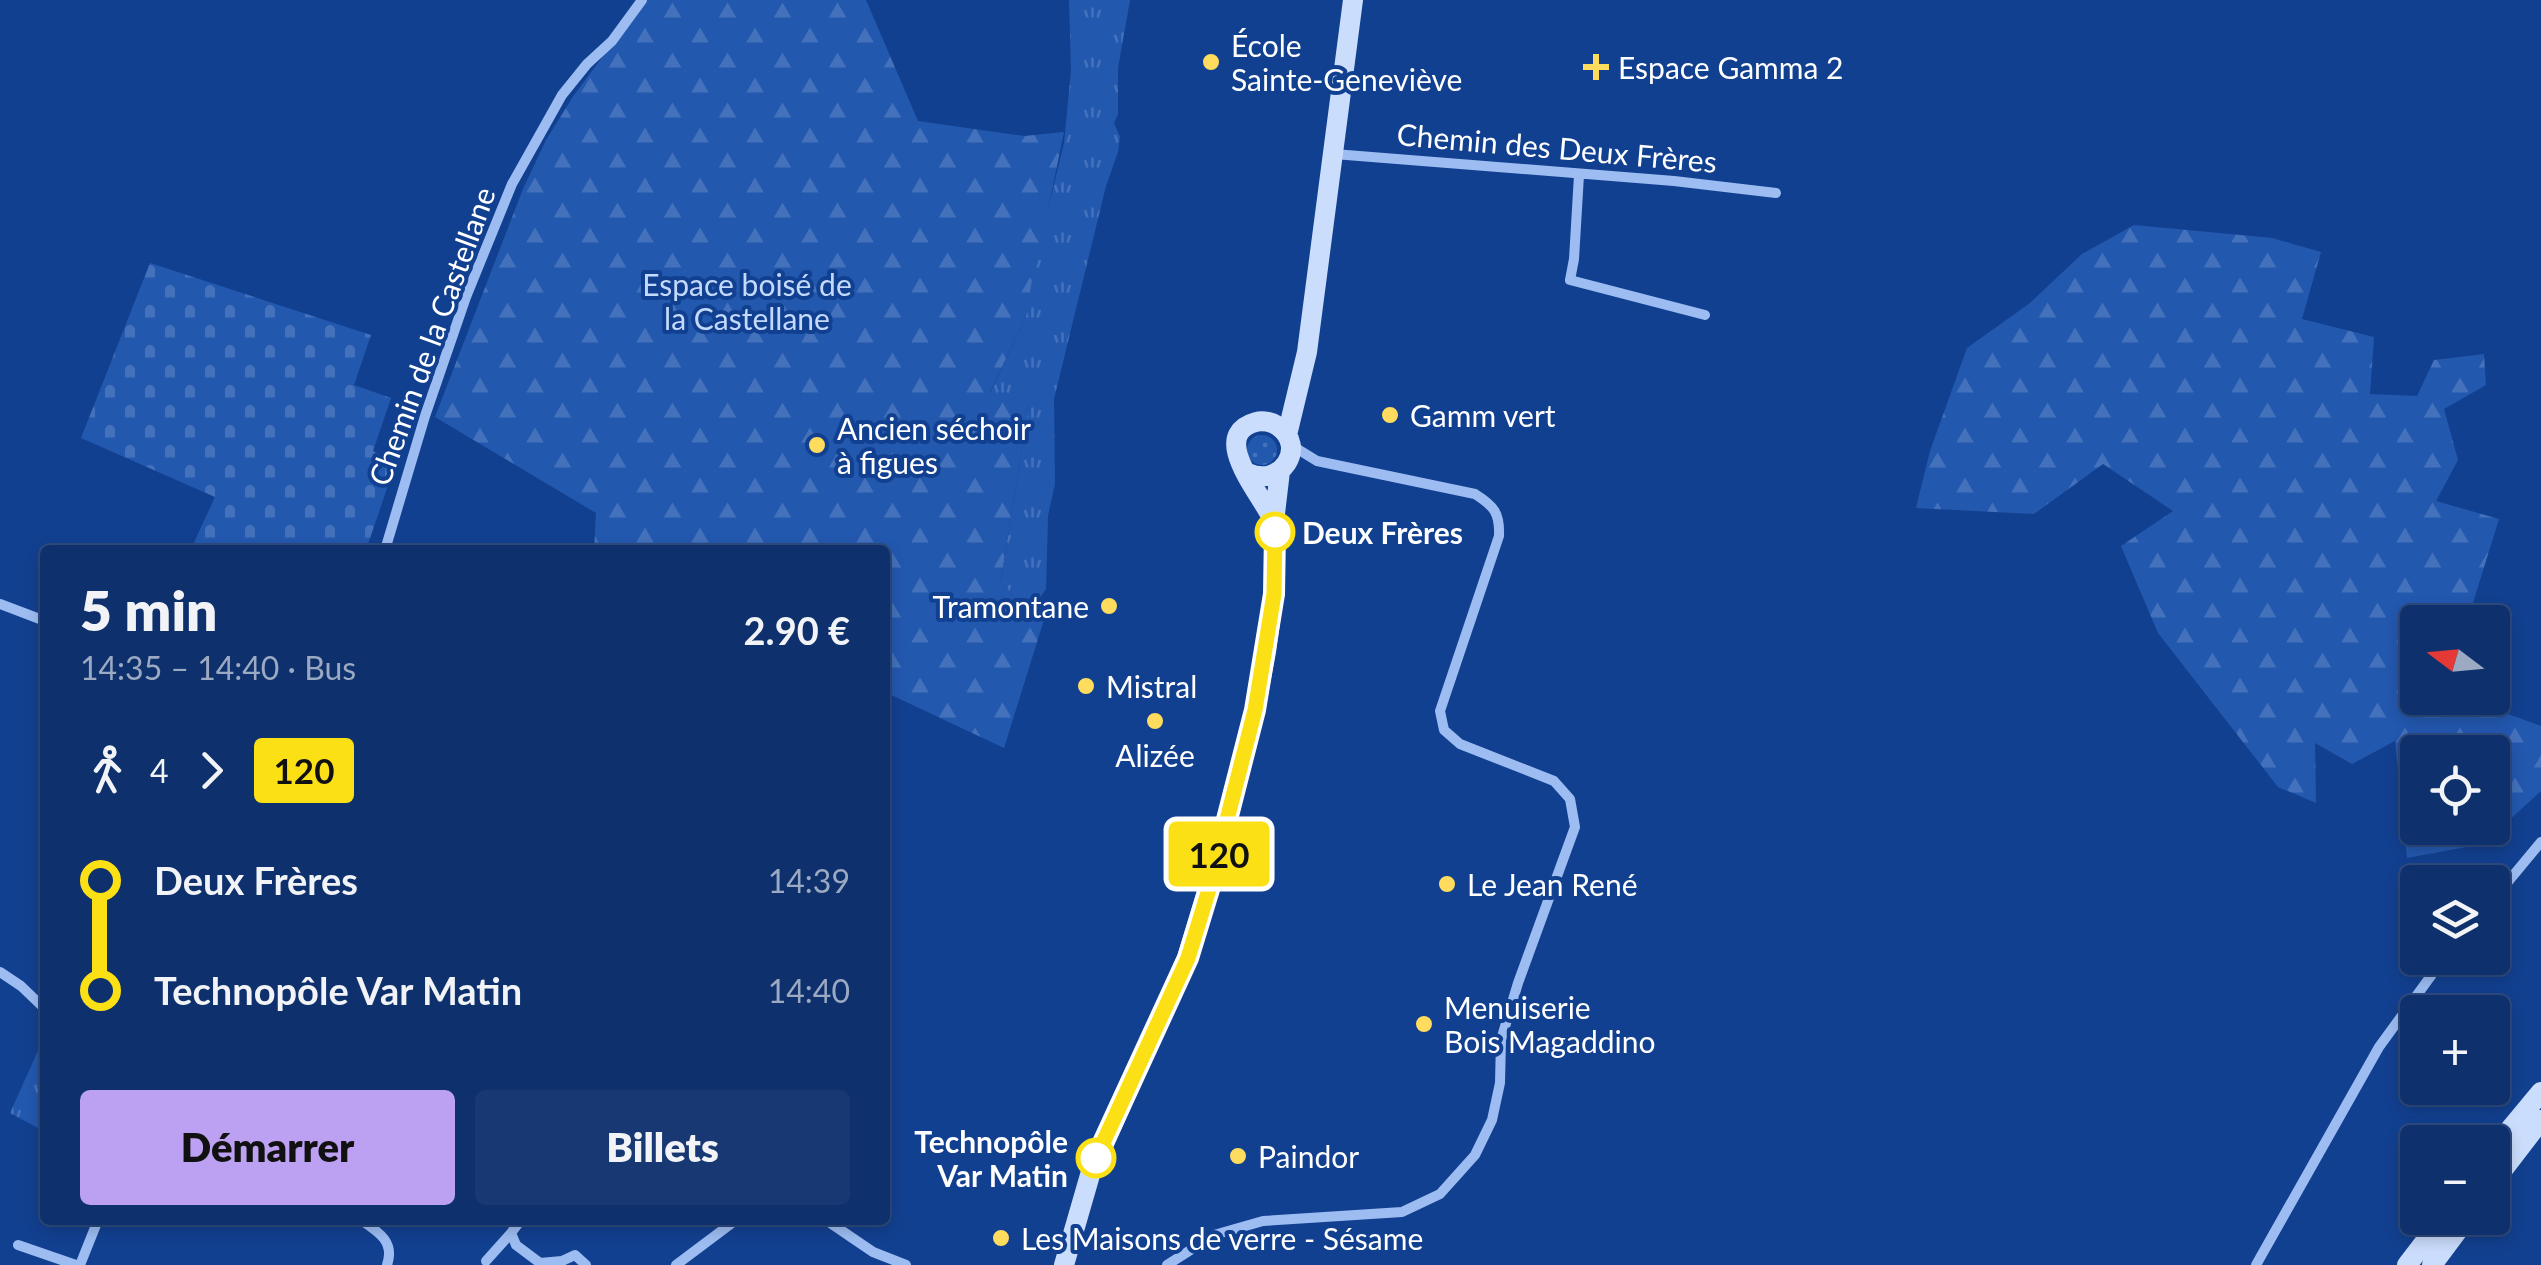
<!DOCTYPE html>
<html lang="fr">
<meta charset="utf-8">
<style>
body{margin:0;font-family:Lato,sans-serif;background:#173872;color:#f1f3f6;height:100vh;display:flex;flex-direction:column;font-size:38px;white-space:nowrap}
*{box-sizing:border-box;margin:0}
p{font-size:32px;color:#9ba9c2}
.icon{flex:none;width:55px;height:55px;fill:none;stroke:currentColor;stroke-width:2;stroke-linecap:round;stroke-linejoin:round}
.map{position:relative;flex:1;overflow:hidden}
.sheet{position:absolute;left:40px;top:545px;width:850px;height:680px;display:flex;flex-direction:column;background:#0e306c;border-radius:10px;box-shadow:0 5px 15px #0003,0 0 0 2px #2e4b7f}
.sheet>*{flex:none}
.badge{padding:0 20px;border-radius:8px;font-size:35px;line-height:65px}
.needle{width:65px;rotate:286deg}
.fabs{position:absolute;left:2400px;top:605px;display:grid;gap:20px}
.fabs a{display:grid;place-items:center;width:110px;height:110px;border-radius:10px;background:#0e306c;box-shadow:0 5px 15px #0003,0 0 0 2px #2e4b7f;font-size:50px}
.map>.badge{position:absolute;translate:-50% -50%;box-shadow:0 0 0 5px #fff}
.legs{display:flex;align-items:center;gap:15px;height:110px;padding:0 40px;font-size:32px}
.legs p{margin-inline-start:auto}
.headline{display:flex;align-items:center;justify-content:space-between;height:170px;padding:0 40px}
h1{font-size:55px;font-weight:800;line-height:75px}
.button{display:flex;gap:20px;margin-top:auto;padding:20px 40px}
.button a{flex:1;height:115px;border-radius:10px;background:#bca0f2;color:#111;font-size:40px;font-weight:800;line-height:115px;text-align:center}
.button a+a{background:#173872;color:#f1f3f6}
ul{padding:0 40px;list-style:none}
li{display:flex;align-items:center;gap:35px;height:110px;font-size:38px}
li i{display:grid;place-items:center;width:15px;height:100%;margin:0 12px;background:currentColor}
li i::after{content:'';width:25px;height:25px;margin:-12px;border:8px solid;border-radius:50%;background:#0e306c}
li p{margin-inline-start:auto}
li:first-child i{background:linear-gradient(#0000 50%,currentColor 0)}
li:last-child i{background:linear-gradient(currentColor 50%,#0000 0)}
.map>svg:first-child{display:block}
</style>
<div class="map">
<svg width="2541" height="1265" viewBox="0 0 2541 1265">
<defs>
<pattern id="grass-dots" width="8" height="8" patternUnits="userSpaceOnUse" patternTransform="scale(2.5)"><rect width="8" height="8" fill="#2358af"/><path d="M2 2h.1M6 6h.1" fill="none" stroke="#4471bb" stroke-width="1.8" stroke-linecap="round"/></pattern>
<pattern id="forest-firs" width="22" height="20" patternUnits="userSpaceOnUse" patternTransform="scale(2.5)"><rect width="22" height="20" fill="#2358af"/><path d="M5 1l3.5 6h-7zM16 11l3.5 6h-7z" fill="#4471bb"/></pattern>
<pattern id="cemetery-stones" width="16" height="16" patternUnits="userSpaceOnUse" patternTransform="scale(2.5)"><rect width="16" height="16" fill="#2358af"/><path d="M2 7V4a2 2 0 0 1 4 0v3zM10 15v-3a2 2 0 0 1 4 0v3z" fill="#4471bb"/></pattern>
<pattern id="park-tufts" width="24" height="20" patternUnits="userSpaceOnUse" patternTransform="scale(2.5)"><rect width="24" height="20" fill="#2358af"/><path d="M3 7l-1-3M5 7V3M7 7l1-3M15 17l-1-3M17 17v-4M19 17l1-3" fill="none" stroke="#4471bb"/></pattern>
</defs>
<rect width="100%" height="100%" fill="#124090"/>
<path fill="url(#grass-dots)" d="M1247 450a15 15 0 1 1 30 0a15 15 0 1 1-30 0Z"/>
<path fill="url(#forest-firs)" fill-rule="evenodd" d="M645 0H866L918 121 1024 136 1064 132 1026 317 990 392 1029 406 1001 580 1016 600 1047 610 1004 748 885 692V550H594L596 513 435 417 523 189 546 140 574 95Z
M2134 225 2272 238 2321 252 2302 319 2374 337 2370 394 2417 396 2434 360 2484 354 2486 385 2444 409 2458 460 2436 501 2499 519 2467 622H2418V698H2464L2541 726V791L2483 844 2407 858 2395 741 2352 764 2315 743 2316 803 2278 787 2158 633 2121 546 2173 511 2103 464 2034 514 1916 508 1930 451 1967 348 2030 303 2082 254ZM2418 752H2492V828H2418Z"/>
<path fill="url(#cemetery-stones)" d="M150 263 371 335 354 385 391 398 373 451 396 462 366 550H194L191 549 215 497 81 438Z"/>
<path fill="url(#park-tufts)" d="M1069 0H1130L1118 68V114L1114 123 1120 137 1118 152 1106 186 1054 399 1055 483 1048 516 1046 589 1034 606 1016 600 1001 580 1029 406 990 393 1026 317 1034 267 1064 143 1071 71Z
M45 1035V1120L40 1129 10 1113Z"/>
<g fill="none" stroke-linecap="round" stroke-linejoin="round">
<path stroke="#9dbdf2" stroke-width="10" d="M1334 154 1674 181 1776 193
M1579 175 1574 259 1570 280 1705 315
M385 550 425 416 466 297 512 184 562 95 587 64 612 41 642 0
M0 604 45 621
M2492 901 2541 842
M0 972 21 986 45 1009
M361 1220C379 1232 395 1242 387 1265
M521 1220 511 1233 516 1245 540 1263 562 1261 575 1255 586 1265
M826 1220 873 1252 906 1265
M18 1245 76 1265
M486 1261 511 1233
M80 1265 98 1220
M676 1265 736 1220
M1167 1265 1214 1235 1263 1221 1402 1212 1440 1194 1475 1155 1492 1120 1500 1083 1501 1040 1518 983 1575 827 1570 799 1554 781 1460 744 1444 730 1440 711 1499 536C1500 513 1494 506 1475 494L1317 461 1291 445
M2256 1265 2379 1047 2444 958"/>
<path stroke="#cbddfc" stroke-width="20" d="M1287 435 1307 352 1353 0
M1248 473C1281 488 1308 447 1278 426 1272 422 1263 420 1256 422 1207 435 1263 496 1273 520
M2492 1151 2541 1092
M2492 1184 2541 1120
M1064 1265 1090 1175 1187 958 1219 852 1255 710 1266 652 1274 593V522L1280 471
M2407 1265 2443 1218
M2432 1265 2467 1218"/>
</g>
<g fill="none" stroke-linecap="round" stroke-linejoin="round">
<g stroke="#fff" stroke-width="22">
<path id="line-1" d="M1096 1158 1188 958 1210 886 1255 710 1274 594 1275 532"/>
</g>
<use href="#line-1" stroke="#fce016" stroke-width="15"/>
</g>
<g fill="#ffdc5e" stroke="#124090" stroke-width="4">
<circle cx="1211" cy="62" r="10"/>
<path d="M1591 52h10v10h10v10h-10v10h-10v-10h-10v-10h10z"/>
<circle cx="1390" cy="415" r="10"/>
<circle cx="817" cy="445" r="10"/>
<circle cx="1109" cy="606" r="10"/>
<circle cx="1086" cy="686" r="10"/>
<circle cx="1155" cy="721" r="10"/>
<circle cx="1447" cy="884" r="10"/>
<circle cx="1424" cy="1024" r="10"/>
<circle cx="1238" cy="1156" r="10"/>
<circle cx="1001" cy="1238" r="10"/>
</g>
<g fill="#fff" stroke="#fce016" stroke-width="5">
<circle cx="1275" cy="532" r="18"/>
<circle cx="1096" cy="1158" r="18"/>
</g>
<g text-anchor="middle" dominant-baseline="central" stroke-width="8" stroke-linejoin="round" paint-order="stroke">
<g font-size="30" fill="#fff" stroke="#124090" text-anchor="start">
<text x="1231" y="45">École<tspan x="1231" dy="34">Sainte-Geneviève</tspan></text>
<text x="1618" y="67">Espace Gamma 2</text>
<text x="1410" y="415">Gamm vert</text>
<text x="837" y="428">Ancien séchoir<tspan x="837" dy="34">à figues</tspan></text>
<text x="1089" y="606" text-anchor="end">Tramontane</text>
<text x="1106" y="686">Mistral</text>
<text x="1155" y="755" text-anchor="middle">Alizée</text>
<text x="1467" y="884">Le Jean René</text>
<text x="1444" y="1007">Menuiserie<tspan x="1444" dy="34">Bois Magaddino</tspan></text>
<text x="1258" y="1156">Paindor</text>
<text x="1021" y="1238">Les Maisons de verre - Sésame</text>
</g>
<g font-size="30" fill="#fff" stroke="#124090">
<text transform="translate(1557 147) rotate(5)">Chemin des Deux Frères</text>
<text transform="translate(431 336) rotate(-70)">Chemin de la Castellane</text>
</g>
<g font-size="30" fill="#c4dafd" stroke="#124090">
<text x="747" y="284">Espace boisé de<tspan x="747" dy="34">la Castellane</tspan></text>
</g>
<g font-size="30" font-weight="bold" fill="#fff" stroke="#124090" text-anchor="start">
<text x="1302" y="532">Deux Frères</text>
<text x="1068" y="1141" text-anchor="end">Technopôle<tspan x="1068" dy="34">Var Matin</tspan></text>
</g>
</g>
</svg>
<div class="fabs">
<a><svg class="needle" viewBox="-14 -14 28 28"><path d="M0-13l5 13h-10z" fill="#e53935"/><path d="M0 13l5-13h-10z" fill="#9ba9c2"/></svg></a>
<a><svg class="icon" aria-label="locate" viewBox="0 0 24 24"><circle cx="12" cy="12" r="6"/><path d="M12 2v4M12 18v4M2 12h4M18 12h4"/></svg></a>
<a><svg class="icon" aria-label="layers" viewBox="0 0 24 24"><path d="M12 4l9 5-9 5-9-5zM3 14l9 5 9-5"/></svg></a>
<a>+</a>
<a>−</a>
</div>
<b class="badge" style="left:1219px;top:854px;background:#fce016;color:#111">120</b>
<section class="sheet">
<div class="headline"><div><h1>5 min</h1><p>14:35 – 14:40 · Bus</p></div><b>2.90 €</b></div>
<div class="legs"><svg class="icon" aria-label="walk" viewBox="0 0 24 24"><circle cx="13" cy="4" r="2"/><path d="M13 8l-2 6 4 7M11 14l-3 7M7 12l3-4h3l4 4"/></svg>4<svg class="icon" aria-label="forward" viewBox="0 0 24 24"><path d="M9 5l7 7-7 7"/></svg><b class="badge" style="background:#fce016;color:#111">120</b></div>
<ul>
<li><i style="color:#fce016"></i><b>Deux Frères</b><p>14:39</p></li>
<li><i style="color:#fce016"></i><b>Technopôle Var Matin</b><p>14:40</p></li>
</ul>
<div class="button"><a>Démarrer</a><a>Billets</a></div>
</section>
</div>
